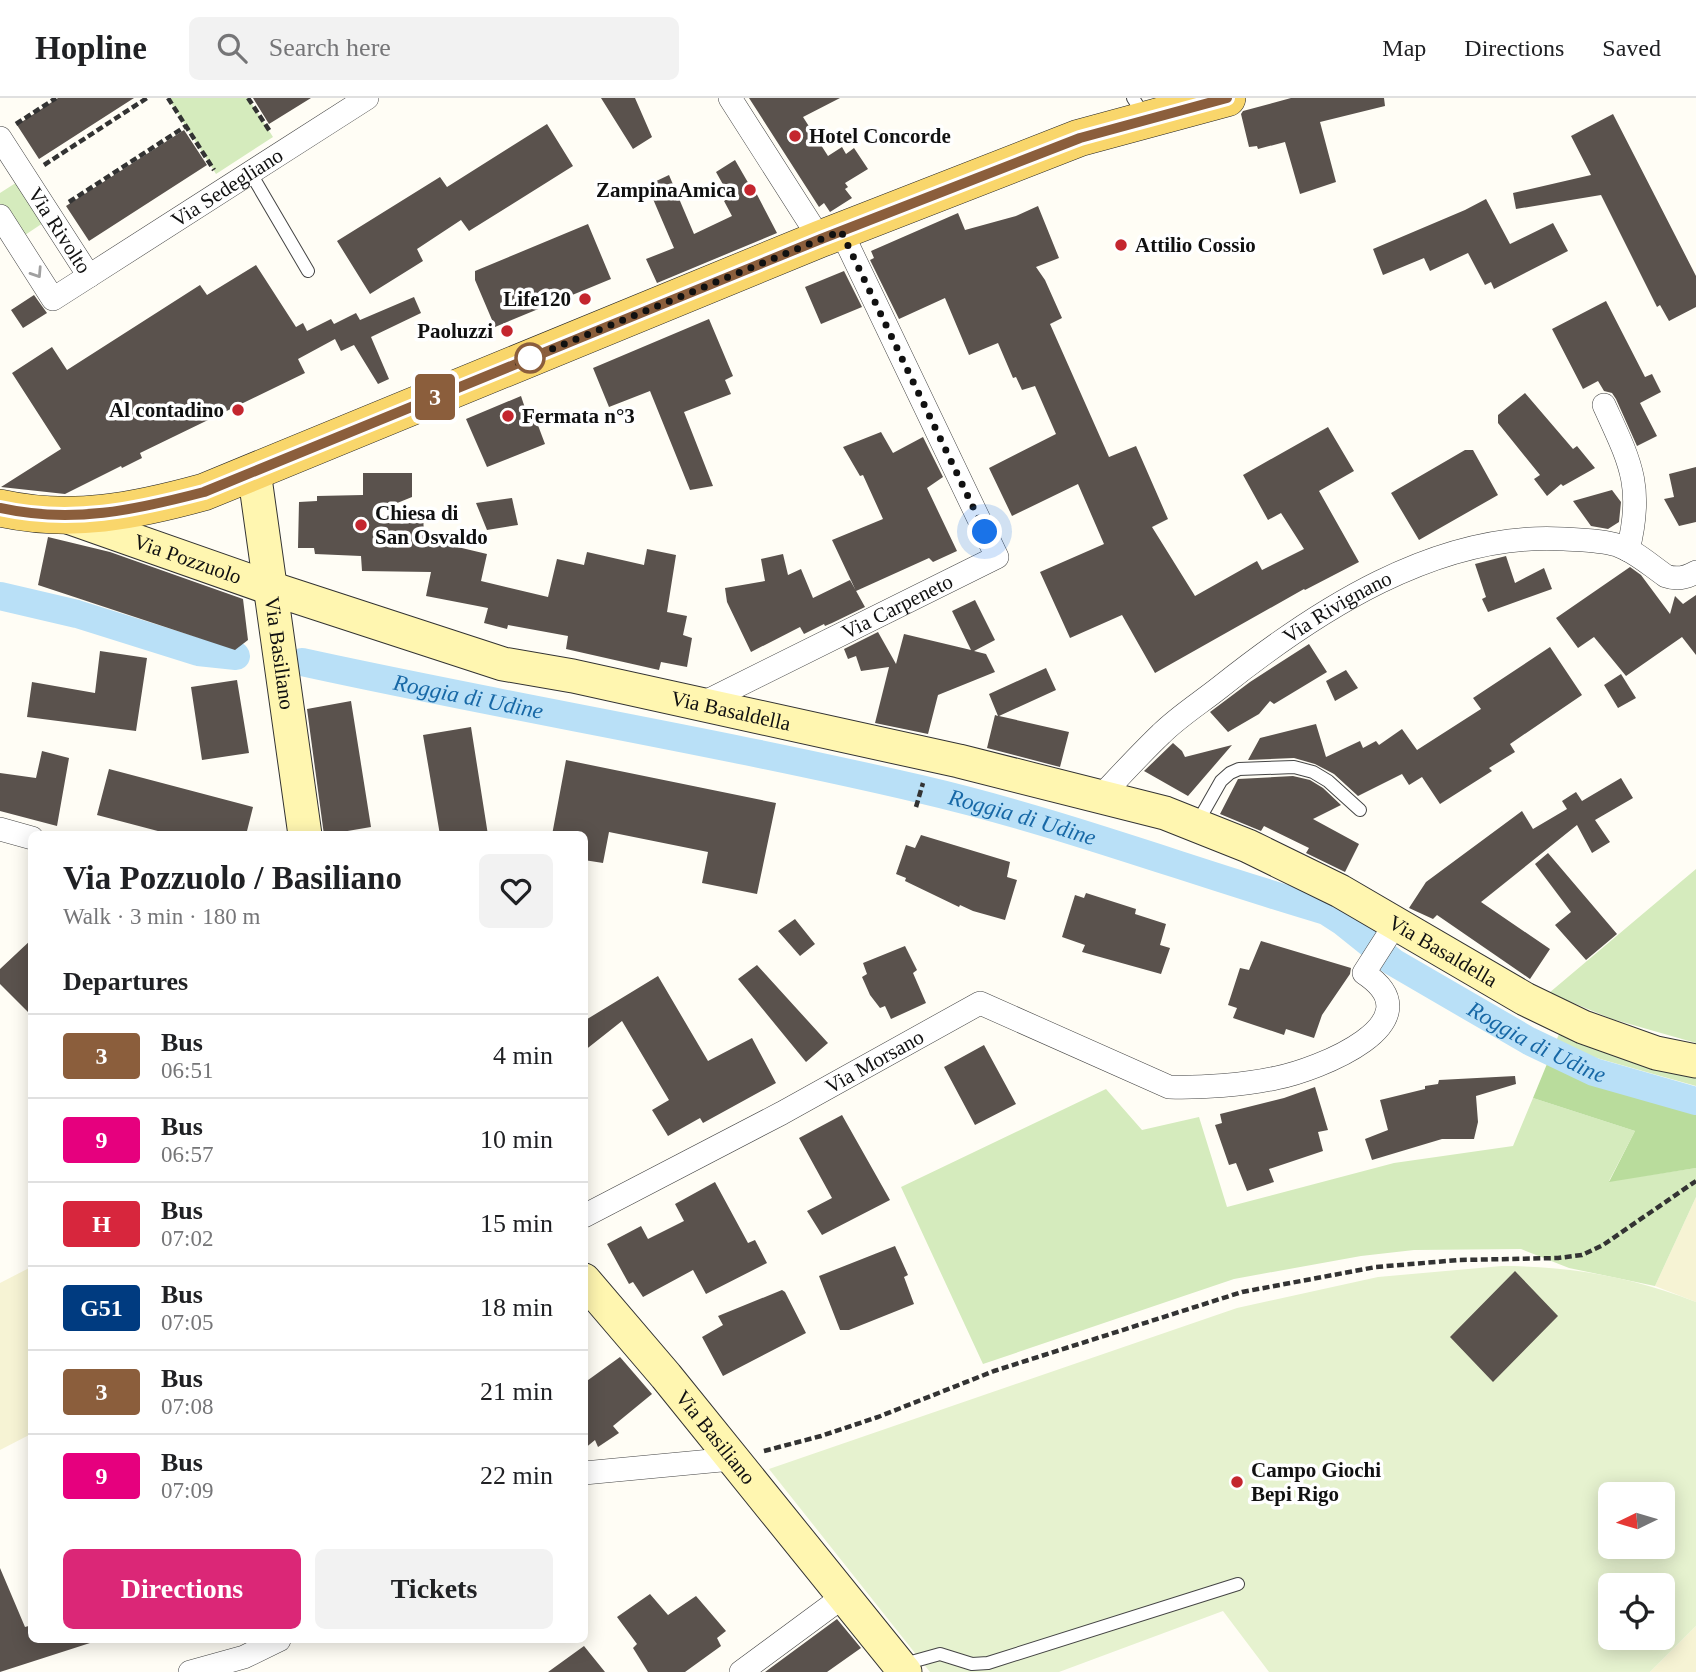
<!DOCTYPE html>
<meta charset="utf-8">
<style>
body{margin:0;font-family:"Times New Roman",serif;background:#f2f2f2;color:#202124;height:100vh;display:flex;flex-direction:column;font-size:26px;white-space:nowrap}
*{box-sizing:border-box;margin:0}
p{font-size:23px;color:#757577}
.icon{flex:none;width:38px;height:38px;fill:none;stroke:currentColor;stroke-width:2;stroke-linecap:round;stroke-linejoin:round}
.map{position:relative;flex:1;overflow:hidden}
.side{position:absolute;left:28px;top:733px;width:560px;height:812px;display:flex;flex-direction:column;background:#fff;border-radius:10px;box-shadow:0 4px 18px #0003}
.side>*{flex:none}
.badge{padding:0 14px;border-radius:5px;font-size:24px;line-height:46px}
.needle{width:46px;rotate:265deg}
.tools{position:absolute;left:1598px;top:1384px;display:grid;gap:14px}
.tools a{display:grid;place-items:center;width:77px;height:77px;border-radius:10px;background:#fff;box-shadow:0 4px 18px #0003;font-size:35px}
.you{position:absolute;width:35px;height:35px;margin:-18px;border:5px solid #fff;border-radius:50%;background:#1a73e8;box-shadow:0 0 0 10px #1a73e833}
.map>.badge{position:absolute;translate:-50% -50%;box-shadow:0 0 0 4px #fff}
h2{padding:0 35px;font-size:26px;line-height:63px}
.round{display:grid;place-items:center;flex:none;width:74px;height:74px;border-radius:10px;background:#f2f2f2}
.head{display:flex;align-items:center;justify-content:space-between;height:119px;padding:0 35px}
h1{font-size:33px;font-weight:600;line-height:52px}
.button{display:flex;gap:14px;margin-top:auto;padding:14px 35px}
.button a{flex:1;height:80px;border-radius:10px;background:#db2777;color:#fff;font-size:28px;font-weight:600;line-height:80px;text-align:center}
.button a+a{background:#f2f2f2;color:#202124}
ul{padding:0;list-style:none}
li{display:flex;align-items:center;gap:21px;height:84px;padding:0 35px;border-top:2px solid #e0e0e0}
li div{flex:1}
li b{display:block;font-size:26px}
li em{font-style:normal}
li .badge{min-width:77px;font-weight:700;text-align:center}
header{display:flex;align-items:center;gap:42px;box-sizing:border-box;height:98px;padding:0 35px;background:#fff;border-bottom:2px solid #e0e0e0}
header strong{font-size:33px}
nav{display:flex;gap:38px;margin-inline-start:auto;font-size:24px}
.search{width:490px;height:63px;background:#f2f2f2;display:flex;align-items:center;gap:18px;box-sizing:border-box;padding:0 24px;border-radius:10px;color:#757577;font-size:26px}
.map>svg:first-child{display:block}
</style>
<header>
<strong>Hopline</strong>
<div class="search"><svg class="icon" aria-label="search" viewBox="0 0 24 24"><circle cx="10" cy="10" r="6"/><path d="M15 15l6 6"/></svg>Search here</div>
<nav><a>Map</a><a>Directions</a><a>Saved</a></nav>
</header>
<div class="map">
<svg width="1696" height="1574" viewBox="0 0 1696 1574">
<rect width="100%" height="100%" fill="#fffdf5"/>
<path fill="#f6f3d4" d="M1696 1099V1204L1655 1188Z
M31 1169V1336L0 1352V1185Z
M1696 1528V1574H1650Z"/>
<path fill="#d5ebbd" d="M168 0H248L273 39 216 76Z
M25 79 52 119 16 143 0 118V95Z
M1696 771V945L1612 921 1549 895Z
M1559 936 1605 954 1696 975V988L1554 948Z
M1106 991 1142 1032 1199 1019 1227 1109 1394 1065 1513 1048 1533 1000 1635 1033 1609 1083 1696 1070V1099L1655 1188 1569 1170 1521 1151 1414 1152 1361 1158 1234 1181 983 1266 901 1089Z"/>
<path fill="#b9dc9c" d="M1549 961 1589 982 1696 1014V1070L1609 1084 1635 1033 1533 1000Z"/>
<path fill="#e6f2cf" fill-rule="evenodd" d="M1502 1168C1572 1168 1631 1179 1696 1204V1528L1650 1574H1269L1223 1513 1059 1574H930L769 1371 1237 1210 1378 1179ZM1610 1396H1662V1449H1610ZM1610 1488H1662V1540H1610Z"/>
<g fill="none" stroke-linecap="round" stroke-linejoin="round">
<g stroke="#b9e0f7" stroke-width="28">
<path d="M0 498 77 516 198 554 236 558"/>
<path id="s1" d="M302 564C507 609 715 643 920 691 1058 723 1190 773 1326 813L1343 824 1393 864 1529 943 1594 974 1696 1003"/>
</g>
</g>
<path fill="#5a524d" d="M58 0H134L39 61 17 27Z
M253 0H311L269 26Z
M601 0H635L652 39 633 51Z
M749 0H840L803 19 828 58 842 49 846 56 854 50 868 71 845 85 848 89 845 91 852 100 830 114 824 105 819 109Z
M1291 0H1384L1385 8 1320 24 1336 84 1300 96 1285 44 1258 51 1257 48 1249 49 1241 16 1243 13Z
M1613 16 1696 178V209L1669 223 1660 207 1657 209 1601 97 1516 111 1513 95 1591 77 1571 38Z
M547 26 573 68 469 133 461 122 417 151 423 163 370 196 337 143 440 79 447 89Z
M184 32 207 67 89 143 66 108Z
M735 62 750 88 752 87 777 135 657 185 646 161 674 150 650 94V86L669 77 694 136 732 118 724 103 730 99 716 74Z
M1486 101 1510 146 1553 125 1568 153 1494 191 1491 184 1485 187 1468 155 1430 173 1424 160 1383 177 1373 151 1465 112Z
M1038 108 1059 160 1036 169 1045 182 1062 220 1050 226 1109 359 1136 348 1168 421 1152 429 1195 498 1257 463 1262 472 1304 451 1281 415 1268 422 1243 377 1328 329 1354 373 1319 393 1359 464 1305 492 1304 491 1155 575 1122 517 1070 540 1040 474 1104 446 1078 386 1012 418 989 370 1056 336 1035 288 1022 292 1016 279 1013 280 998 245 969 257 945 200 899 221 870 162 874 160 871 153 958 115 965 132 1016 118Z
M588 126 611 181 495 229 475 182V173Z
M256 167 296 229 303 225 307 233 331 221 334 226 356 215 360 222 414 199 421 215 371 239 389 281 378 286 354 247 341 253 335 241 298 261 305 275 140 355 142 360 122 370 121 368 65 396 1 389 61 351 12 275 52 249 67 272 200 187 207 197Z
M844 173 862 209 821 226 805 189Z
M34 197 47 215 23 230 11 212Z
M1606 203 1645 279 1652 276 1661 294 1640 305 1657 338 1637 348 1616 301 1612 295 1604 293 1598 283 1583 291 1552 231Z
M709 221 733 278 725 282 731 296 684 314 713 388 690 392 650 293 609 309 593 270Z
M1525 295 1573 351 1577 348 1595 370 1563 388 1561 386 1547 398 1534 381 1540 377 1498 325V317Z
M521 298 527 316 533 314 545 346 487 369 466 321Z
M881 334 893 355 923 339 943 379 927 390 957 453 933 464 929 460 856 493 832 442 883 421 863 377 860 378 843 349Z
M1465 352H1473L1498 397 1419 442 1391 395Z
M1696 369V424L1679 428 1664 401 1674 399 1669 376Z
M363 375H412V399L380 412 381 418 423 412 424 441 487 456 481 483 548 499 557 461 584 467 587 454 644 467 647 451 676 457 667 514 687 518 683 537 692 540 687 569 661 564 659 572 566 551 568 538 508 527 507 531 484 525 488 510 426 498 431 474 362 473 361 458 315 456 314 450H298L299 404 317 403V398L363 397Z
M1612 392 1621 404 1619 424 1608 431 1591 428 1573 403Z
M512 400 518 427 487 432 476 405Z
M48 439 110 454 243 501 248 542 235 552 38 487Z
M783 456 788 477 801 471 813 500 850 482 865 509 832 525 825 528 824 526 804 536 800 529 751 554 727 504 725 490 765 483 761 461Z
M1506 458 1515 485 1544 470 1552 491 1488 514 1482 501 1486 499 1475 466Z
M1630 469 1641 477 1670 516 1675 498 1683 506 1696 497V557L1682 539 1626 578 1594 539 1578 550 1556 520Z
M975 502 995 542 974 553 986 556 995 574 938 597 928 636 875 625 889 569 861 573 856 558 848 561 844 551 878 534 896 566 904 536 971 552 952 513Z
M1309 546 1327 574 1274 606 1270 603 1259 616 1228 634 1210 614 1250 584Z
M1550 549 1582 597 1510 646 1515 654 1489 670 1492 673 1440 706 1422 679 1409 687 1402 676 1358 698 1334 676 1315 666 1294 660 1248 662 1260 640 1316 626 1326 659 1360 643 1363 650 1376 643 1379 647 1402 631 1417 652 1481 611 1473 600Z
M100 553 147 560 136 633 27 619 32 584 95 595Z
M1046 570 1056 592 999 618 1069 634 1060 669 987 650 995 617 998 618 989 596Z
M1346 572 1358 590 1335 603 1326 583Z
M1621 576 1636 600 1618 610 1604 587Z
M237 582 249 655 202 662 191 589Z
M351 603 371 729 324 737 307 611Z
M471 629 488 737H440L423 637Z
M1173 645 1182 653 1185 659 1232 647 1188 698 1144 673Z
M42 653 69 660 57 728 0 713V675L36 680Z
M566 662 776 705 757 796 702 785 708 754 609 734 603 765 584 762V737H552Z
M109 671 253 709 246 737H173L97 717Z
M1293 678 1310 682 1323 690 1341 707 1313 721 1359 746 1345 774 1306 755 1309 750 1264 728 1261 733 1220 716 1238 681Z
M1621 680 1633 700 1595 722 1610 744 1592 755 1577 727 1481 804 1550 851 1530 881 1437 817 1433 821 1409 810 1426 784 1522 713 1533 731 1567 711 1562 703 1576 694 1582 703Z
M921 737 1010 764 1007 779 1017 782 1005 822 973 813 960 807 959 809 905 783 906 780 896 776 906 747 915 750Z
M1548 755 1617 836 1586 862 1555 827 1571 814 1535 766Z
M1086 795 1136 811 1135 816 1166 826 1160 847 1170 850 1161 876 1082 854 1085 847 1062 839 1075 797 1084 800Z
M795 821 815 846 800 858 778 833Z
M32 841V918L0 886V871Z
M1261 843 1351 870 1350 876 1322 917 1314 940 1286 931 1284 937 1233 920 1237 910 1228 907 1240 870 1249 872Z
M905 848 917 872 913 875 926 905 891 921 885 908 880 910 870 897 862 879 867 876 863 865Z
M757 867 828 945 806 964 738 881Z
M658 878 708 963 752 940 776 985 703 1025 700 1020 668 1038 652 1012 669 1002 622 923 584 953V923Z
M984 947 1016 1006 975 1027 944 969Z
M1515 978 1516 986 1476 998 1478 1024 1474 1041H1442L1372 1062 1365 1041 1388 1032 1380 1002 1425 991V988L1438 986 1439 982Z
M1315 989 1328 1032 1318 1034 1323 1053 1269 1071 1274 1084 1247 1093 1236 1065 1229 1067 1215 1027 1222 1025 1220 1016 1284 1000Z
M842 1017 890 1102 822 1137 807 1113 832 1100 799 1040Z
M715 1084 748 1145 755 1142 767 1165 706 1196 693 1172 643 1199 633 1184 629 1186 607 1146 641 1128 648 1141 684 1123 675 1106Z
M895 1148 908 1177 904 1179 914 1206 849 1232H840L819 1178Z
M1515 1173 1558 1218 1493 1284 1450 1239Z
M782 1192 785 1194 806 1235 723 1278 702 1239 723 1227 718 1218Z
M620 1259 652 1296 613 1328 619 1335 598 1349 595 1342 584 1351V1285Z
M0 1470 25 1529 32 1527V1542H89L90 1545 0 1574Z
M650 1496 668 1517 696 1498 726 1533 717 1540 721 1548 685 1574H648L633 1550 637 1546 617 1519Z
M837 1521 861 1550 827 1574H765Z
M584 1548 605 1574H548Z"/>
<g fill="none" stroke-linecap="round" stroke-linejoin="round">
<g stroke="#444" stroke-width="14">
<path id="lane" d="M1133 0 1145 19
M250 74 308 173
M1196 727 1221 683 1230 675 1239 671 1294 669 1313 674 1328 683 1360 712
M904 1566 940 1556 972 1566 988 1565 1238 1486"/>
</g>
<g stroke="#444" stroke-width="24">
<g id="street">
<path d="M730 0 820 141"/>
<path id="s2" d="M0 40 89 178 53 201 0 118"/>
<path id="s3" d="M89 178 367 0"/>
<path d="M1604 307C1630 364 1644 388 1628 452"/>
<path id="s4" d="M701 606 997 459 841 133"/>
<path id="s5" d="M1101 698C1121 677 1140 656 1161 636 1178 619 1200 605 1219 590 1314 514 1437 433 1564 441 1581 442 1600 442 1617 447 1635 453 1650 467 1666 478 1677 482 1686 480 1696 474"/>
<path d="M0 731 32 740"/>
<path id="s6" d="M584 1118 782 1015 980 905 1169 989C1200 990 1245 987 1276 980 1317 972 1439 925 1364 875L1396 825"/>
<path d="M584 1375 732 1361"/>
<path d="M190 1574 244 1559 279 1542"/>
<path d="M741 1574 844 1498"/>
</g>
</g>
<g stroke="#333" stroke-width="35">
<g id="secondary">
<path id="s7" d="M254 373 305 737"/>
<path id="s8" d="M65 418 270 490 503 566 573 578 959 663 1165 715 1248 748 1340 793 1525 901 1583 929 1656 955 1696 963"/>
<path id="s9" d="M584 1182 666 1278 905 1574"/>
</g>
</g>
<g stroke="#222" stroke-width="38">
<path id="primary" d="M0 410C72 426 135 413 204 394L820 141 1079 40 1227 0"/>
</g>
<path stroke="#333" stroke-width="4.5" stroke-dasharray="7 3.5" stroke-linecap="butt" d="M168 0 214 72
M248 0 271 35
M16 26 56 0
M44 67 147 0
M69 104 186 28
M916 709 923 685
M764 1353 821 1338 878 1319 994 1273 1242 1194 1376 1169 1459 1162 1558 1160 1582 1157 1603 1147 1696 1083"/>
<use href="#lane" stroke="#fff" stroke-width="12"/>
<use href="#street" stroke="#fff" stroke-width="23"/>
<use href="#secondary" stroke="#fff6b0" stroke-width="33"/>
<use href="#primary" stroke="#f9d66b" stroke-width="37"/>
</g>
<defs><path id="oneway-chevron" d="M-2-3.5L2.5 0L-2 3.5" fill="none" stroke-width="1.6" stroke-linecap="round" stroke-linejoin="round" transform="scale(1.75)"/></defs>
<use stroke="#a0a0a0" href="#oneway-chevron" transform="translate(37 175) rotate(57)"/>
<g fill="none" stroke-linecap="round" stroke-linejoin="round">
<g stroke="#fff" stroke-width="16">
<path id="line" d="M0 410C72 426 135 412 204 394L821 141 1080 40 1227 0"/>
</g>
<use href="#line" stroke="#8b5e3c" stroke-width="10"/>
<path stroke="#111" stroke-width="7" stroke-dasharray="0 12.6" d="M530 260 518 265 841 133 985 434"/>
</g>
<g fill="#c4262e" stroke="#fff" stroke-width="2.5">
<circle cx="795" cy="38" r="7"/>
<circle cx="750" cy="92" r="7"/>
<circle cx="1121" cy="147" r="7"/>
<circle cx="585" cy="201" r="7"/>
<circle cx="507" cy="233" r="7"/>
<circle cx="238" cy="312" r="7"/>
<circle cx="508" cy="318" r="7"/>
<circle cx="361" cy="427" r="7"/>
<circle cx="1237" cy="1384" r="7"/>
</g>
<circle fill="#fff" stroke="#8b5e3c" stroke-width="3.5" cx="530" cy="260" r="14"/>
<g text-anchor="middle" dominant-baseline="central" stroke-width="7" stroke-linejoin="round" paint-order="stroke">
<g font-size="21" font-weight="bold" fill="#111" stroke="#fff" text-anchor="start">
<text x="809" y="38">Hotel Concorde</text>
<text x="736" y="92" text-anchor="end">ZampinaAmica</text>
<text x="1135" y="147">Attilio Cossio</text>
<text x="571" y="201" text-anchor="end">Life120</text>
<text x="493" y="233" text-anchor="end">Paoluzzi</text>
<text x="224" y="312" text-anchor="end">Al contadino</text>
<text x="522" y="318">Fermata n°3</text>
<text x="375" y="415">Chiesa di<tspan x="375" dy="24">San Osvaldo</tspan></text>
<text x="1251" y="1372">Campo Giochi<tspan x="1251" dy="24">Bepi Rigo</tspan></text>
</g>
<g font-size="21" fill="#111" stroke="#fff">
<text stroke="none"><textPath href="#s3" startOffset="164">Via Sedegliano</textPath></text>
<text stroke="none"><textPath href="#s2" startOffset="110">Via Rivolto</textPath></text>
<text stroke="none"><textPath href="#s8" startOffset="130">Via Pozzuolo</textPath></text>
<text stroke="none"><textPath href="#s4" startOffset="219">Via Carpeneto</textPath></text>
<text stroke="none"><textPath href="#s5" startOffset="304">Via Rivignano</textPath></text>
<text stroke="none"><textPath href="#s7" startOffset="184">Via Basiliano</textPath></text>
<text stroke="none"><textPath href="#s8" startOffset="695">Via Basaldella</textPath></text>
<text stroke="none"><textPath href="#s8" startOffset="1452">Via Basaldella</textPath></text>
<text stroke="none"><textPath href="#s6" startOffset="329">Via Morsano</textPath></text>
<text stroke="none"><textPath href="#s9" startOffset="205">Via Basiliano</textPath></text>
</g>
<g font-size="23" font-style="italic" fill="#1768a6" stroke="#fff">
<text stroke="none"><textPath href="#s1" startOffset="170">Roggia di Udine</textPath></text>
<text stroke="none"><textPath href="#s1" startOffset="737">Roggia di Udine</textPath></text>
<text stroke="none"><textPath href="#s1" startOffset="1304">Roggia di Udine</textPath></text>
</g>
</g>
</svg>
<div class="tools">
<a><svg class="needle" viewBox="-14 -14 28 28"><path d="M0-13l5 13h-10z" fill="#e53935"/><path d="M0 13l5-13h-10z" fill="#757577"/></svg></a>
<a><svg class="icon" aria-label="locate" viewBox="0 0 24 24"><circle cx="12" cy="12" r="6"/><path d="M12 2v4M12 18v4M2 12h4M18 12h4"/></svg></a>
</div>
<div class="you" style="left:985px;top:434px"></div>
<b class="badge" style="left:435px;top:299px;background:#8b5e3c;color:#fff">3</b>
<section class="side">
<div class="head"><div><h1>Via Pozzuolo / Basiliano</h1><p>Walk · 3 min · 180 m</p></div><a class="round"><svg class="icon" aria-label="heart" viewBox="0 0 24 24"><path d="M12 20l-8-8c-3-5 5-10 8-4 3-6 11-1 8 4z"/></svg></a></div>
<h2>Departures</h2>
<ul>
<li><span class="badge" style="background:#8b5e3c;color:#fff">3</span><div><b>Bus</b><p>06:51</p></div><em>4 min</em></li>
<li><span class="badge" style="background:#e6007e;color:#fff">9</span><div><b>Bus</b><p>06:57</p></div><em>10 min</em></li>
<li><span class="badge" style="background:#d7263d;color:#fff">H</span><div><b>Bus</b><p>07:02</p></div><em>15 min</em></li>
<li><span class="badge" style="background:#003b80;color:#fff">G51</span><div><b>Bus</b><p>07:05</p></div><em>18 min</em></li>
<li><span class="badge" style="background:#8b5e3c;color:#fff">3</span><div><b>Bus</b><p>07:08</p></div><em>21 min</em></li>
<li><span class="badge" style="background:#e6007e;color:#fff">9</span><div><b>Bus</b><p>07:09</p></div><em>22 min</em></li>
</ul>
<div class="button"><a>Directions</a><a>Tickets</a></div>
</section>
</div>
